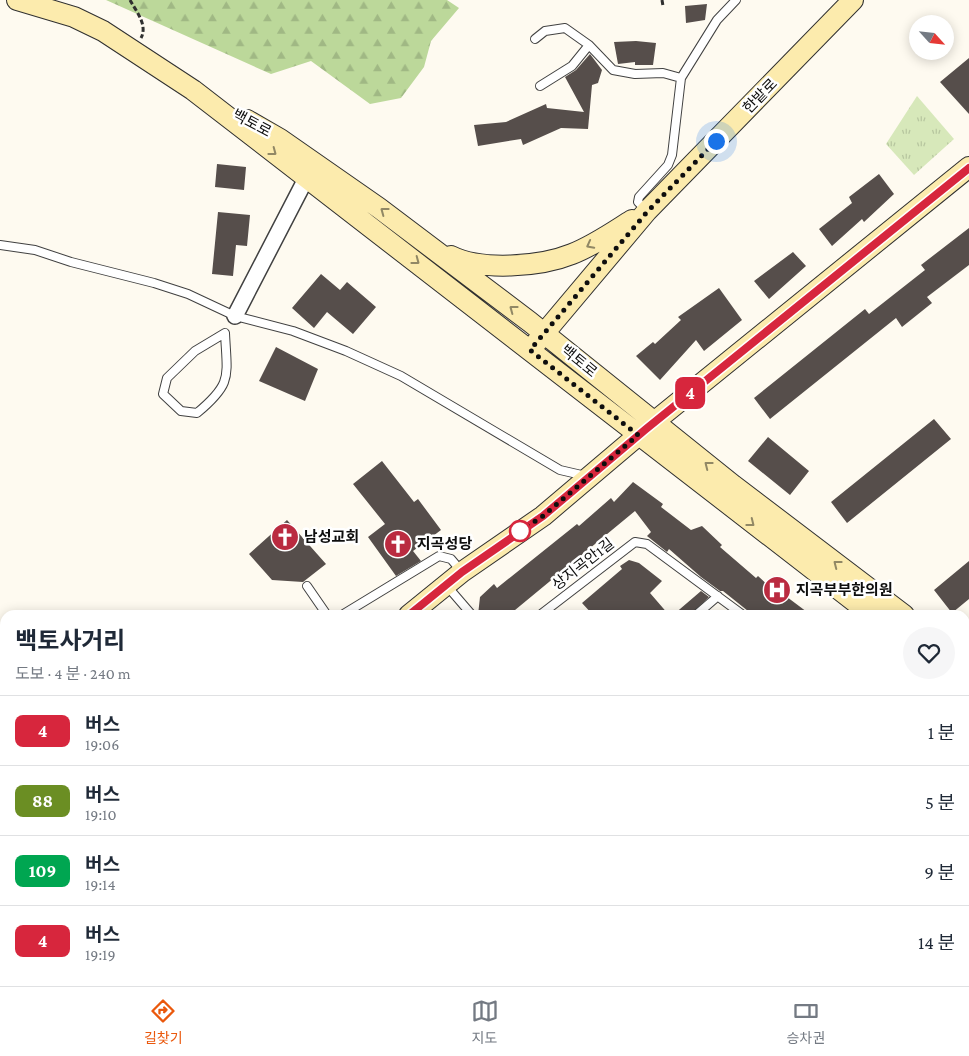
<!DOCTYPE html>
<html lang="ko">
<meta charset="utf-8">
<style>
body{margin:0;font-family:"Crimson Pro","Noto Sans KR",serif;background:#f6f6f7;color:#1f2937;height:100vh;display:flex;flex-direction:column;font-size:19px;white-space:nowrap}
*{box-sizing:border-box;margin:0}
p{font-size:16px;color:#747a83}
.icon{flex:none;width:28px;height:28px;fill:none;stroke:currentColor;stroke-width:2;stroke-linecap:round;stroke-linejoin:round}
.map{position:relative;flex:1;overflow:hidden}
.side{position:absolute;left:0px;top:610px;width:970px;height:376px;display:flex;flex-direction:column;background:#fff;border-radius:15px 15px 0 0;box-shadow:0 2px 12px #0003}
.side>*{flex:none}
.badge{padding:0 10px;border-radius:8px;font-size:18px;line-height:32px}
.needle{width:32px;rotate:117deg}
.fabs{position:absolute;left:909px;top:15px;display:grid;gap:10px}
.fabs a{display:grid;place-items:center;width:45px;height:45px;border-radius:50%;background:#fff;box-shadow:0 2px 12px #0003;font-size:25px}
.you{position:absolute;width:25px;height:25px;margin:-12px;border:4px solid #fff;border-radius:50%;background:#1a73e8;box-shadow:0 0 0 8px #1a73e833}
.map>.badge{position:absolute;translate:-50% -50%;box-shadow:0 0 0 2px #fff}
.round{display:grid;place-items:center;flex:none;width:52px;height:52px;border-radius:26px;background:#f6f6f7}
.head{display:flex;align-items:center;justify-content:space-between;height:85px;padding:0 15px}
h1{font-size:24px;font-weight:700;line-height:38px}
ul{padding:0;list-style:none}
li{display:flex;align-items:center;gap:15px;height:70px;padding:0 15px;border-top:1px solid #e0e1e3}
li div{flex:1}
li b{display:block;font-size:19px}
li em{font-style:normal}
li .badge{min-width:55px;font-weight:700;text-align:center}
.tabs{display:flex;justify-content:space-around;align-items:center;height:70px;border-top:1px solid #e0e1e3;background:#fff;font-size:14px;color:#747a83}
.tabs a{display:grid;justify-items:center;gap:2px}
.tabs .selected{color:#ea580c}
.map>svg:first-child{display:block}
</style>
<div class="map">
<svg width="969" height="986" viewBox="0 0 969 986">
<defs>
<pattern id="grass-tufts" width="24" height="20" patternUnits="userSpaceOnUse" patternTransform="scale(1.25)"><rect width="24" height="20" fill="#d7e8ba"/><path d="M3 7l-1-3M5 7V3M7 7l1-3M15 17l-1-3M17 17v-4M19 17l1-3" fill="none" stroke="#b7c69f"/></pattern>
<pattern id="forest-firs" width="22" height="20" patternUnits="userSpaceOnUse" patternTransform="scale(1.25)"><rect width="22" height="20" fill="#bcd89a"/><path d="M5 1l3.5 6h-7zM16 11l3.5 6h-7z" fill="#a0b884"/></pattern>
</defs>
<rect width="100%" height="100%" fill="#fefaf0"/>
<path fill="url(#grass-tufts)" d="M917 96 954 139 914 175 886 144Z"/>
<path fill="url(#forest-firs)" d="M106 0H447L459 8 431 41 424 67 401 98 370 104 311 61 271 74Z"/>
<path fill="#e7efcc" d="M336 981H500L495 986H340Z"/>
<path fill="#564e4b" d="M707 4 705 20 686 23 685 6Z
M636 41 656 43 653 65H635V62L618 64 614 42Z
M590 54 602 70 598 83 592 85 588 129 561 128 523 145 521 139 478 146 474 125 506 122 546 104 547 108 584 112 565 77 576 70Z
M969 58V114L940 82Z
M217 164 246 167 244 190 215 187Z
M879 174 894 194 864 222 862 219 832 246 819 229 852 203 849 197Z
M218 212 250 215 247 246 236 245 233 276 212 274Z
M969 228V265L927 297 932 303 902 327 896 318 770 419 754 398 865 309 869 314 925 270 921 265Z
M793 252 806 266 769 299 754 281Z
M321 274 340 290 347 282 376 307 353 334 327 312 314 328 292 308Z
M719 288 742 320 704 351 696 340 660 380 636 356 653 342 655 344 681 320 678 317Z
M276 347 318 369 305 401 259 381Z
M934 419 951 439 847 523 831 502Z
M768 437 809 471 790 495 748 461Z
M382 461 414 502 418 499 441 530 413 551 421 561 396 576 368 537 385 524 353 484Z
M633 482 663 504 661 507 691 530 702 526 722 545 720 547 756 578 758 576 780 596 783 594 811 615H753L723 591H720L701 577 669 549 667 552 647 536 651 532 635 511 509 615H478L480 597 494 584 497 588 577 524 579 526 611 498 614 502Z
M287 520 326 564 303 582 272 580 249 554Z
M629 560 639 563 662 581 650 593 669 615H593L582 603 622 569 620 566Z
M969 561V599L952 613 934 590Z
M701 591 709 597 690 615H673Z"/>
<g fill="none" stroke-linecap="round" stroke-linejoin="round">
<g stroke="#414141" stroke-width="10">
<path id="lane" d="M535 39 545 31 565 28 589 45 613 70 635 74 663 73 681 78
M540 86 572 66 589 45
M646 210 638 202 639 197 668 165 672 155 681 78 717 20 736 0
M0 245 35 250 71 262 154 283 188 294 235 316 293 331 346 351 401 376 560 470 586 476
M225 333C227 377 233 383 197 413L181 411 163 394 167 378 195 351Z
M307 586 327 615
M447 586 472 615
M342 615 439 556 451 559 462 572
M540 615 635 542 647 544 743 615
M696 615 718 596
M965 786 969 782
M965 821 969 826
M965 913 969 910
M206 981 211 986
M665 981 669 986
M790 981 794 986
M144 986 147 981
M273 986 278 981
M716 986 721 981
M881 986 886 981"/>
</g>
<g stroke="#414141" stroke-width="18">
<path id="street" d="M235 316 311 169
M0 767 5 770
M286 981 291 986"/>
</g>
<g stroke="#303030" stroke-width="22">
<path id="secondary" d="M17 0 74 17 103 31 193 90 872 615
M247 120 280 139 379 208 530 322 733 485 904 615
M451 256C481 271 540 267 572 254 593 246 613 232 632 220
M536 343 647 211 853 0
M409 615 462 572 543 516 654 422 969 167
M965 662 969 665
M965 686 969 690
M43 986 46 981"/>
</g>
<path stroke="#303030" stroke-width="3" stroke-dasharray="5 2.5" stroke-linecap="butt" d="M130 0C136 11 148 25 141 38
M662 0 663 6"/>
<use href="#lane" stroke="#fff" stroke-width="8"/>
<use href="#street" stroke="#fff" stroke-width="15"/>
<use href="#secondary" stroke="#fcebad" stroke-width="20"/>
</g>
<defs><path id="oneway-chevron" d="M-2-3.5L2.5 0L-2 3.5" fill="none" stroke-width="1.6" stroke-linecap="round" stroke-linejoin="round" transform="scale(1.25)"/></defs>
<g stroke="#918865">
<use href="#oneway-chevron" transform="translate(273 152) rotate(37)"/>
<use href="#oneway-chevron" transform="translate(384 211) rotate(-143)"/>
<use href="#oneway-chevron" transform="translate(590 245) rotate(152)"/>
<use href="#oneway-chevron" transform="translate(416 261) rotate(37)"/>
<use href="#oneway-chevron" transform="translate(513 309) rotate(-143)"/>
<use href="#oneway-chevron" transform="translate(708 465) rotate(-142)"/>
<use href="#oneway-chevron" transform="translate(751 523) rotate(38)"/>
<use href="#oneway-chevron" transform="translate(837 564) rotate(-142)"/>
</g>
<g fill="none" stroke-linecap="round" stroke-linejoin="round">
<g stroke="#fff" stroke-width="11">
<path id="line" d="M409 615 462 572 543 516 646 429 969 168"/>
</g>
<use href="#line" stroke="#d7263d" stroke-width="8"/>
<path stroke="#0e0e0e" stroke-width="5" stroke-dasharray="0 9" d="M520 531 543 516 638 435 530 350 647 212 716 141"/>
</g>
<defs>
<g id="church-disc" transform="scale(1.4375)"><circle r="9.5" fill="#ba2b40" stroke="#fff"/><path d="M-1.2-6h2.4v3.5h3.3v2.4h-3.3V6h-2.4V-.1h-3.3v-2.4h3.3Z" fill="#fff"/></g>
<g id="hospital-disc" transform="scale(1.4375)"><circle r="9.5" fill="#ba2b40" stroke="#fff"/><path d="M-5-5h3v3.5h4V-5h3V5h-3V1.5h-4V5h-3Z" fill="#fff"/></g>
</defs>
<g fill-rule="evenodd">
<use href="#church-disc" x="285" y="537"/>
<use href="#church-disc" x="398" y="544"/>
<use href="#hospital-disc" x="777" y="590"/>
</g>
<circle fill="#fff" stroke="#d7263d" stroke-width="2.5" cx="520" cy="531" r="10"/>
<g text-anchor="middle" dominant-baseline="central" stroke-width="5" stroke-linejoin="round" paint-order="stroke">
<g font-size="15" fill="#0e0e0e" stroke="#fff">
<text transform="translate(760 96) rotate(-46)">한밭로</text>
<text transform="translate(252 123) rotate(28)">백토로</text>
<text transform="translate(579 361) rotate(39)">백토로</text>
<text transform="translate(583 564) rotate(-38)">상지곡안1길</text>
</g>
<g font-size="15" font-weight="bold" fill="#0e0e0e" stroke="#fff" text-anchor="start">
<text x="304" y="537">남성교회</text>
<text x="417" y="544">지곡성당</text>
<text x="796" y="590">지곡부부한의원</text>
</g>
</g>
</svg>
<div class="fabs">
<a><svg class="needle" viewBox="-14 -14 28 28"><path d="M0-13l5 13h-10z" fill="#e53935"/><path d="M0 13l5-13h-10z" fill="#747a83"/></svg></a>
</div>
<div class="you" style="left:716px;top:141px"></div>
<b class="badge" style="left:690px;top:393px;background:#d7263d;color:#fff">4</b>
<section class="side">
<div class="head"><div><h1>백토사거리</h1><p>도보 · 4 분 · 240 m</p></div><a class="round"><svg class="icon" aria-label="heart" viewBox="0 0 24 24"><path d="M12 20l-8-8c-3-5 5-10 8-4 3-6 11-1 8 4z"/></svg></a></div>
<ul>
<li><span class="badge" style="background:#d7263d;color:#fff">4</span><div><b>버스</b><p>19:06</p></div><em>1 분</em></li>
<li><span class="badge" style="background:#6b8e23;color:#fff">88</span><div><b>버스</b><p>19:10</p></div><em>5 분</em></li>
<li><span class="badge" style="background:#00a651;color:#fff">109</span><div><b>버스</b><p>19:14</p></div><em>9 분</em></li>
<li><span class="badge" style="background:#d7263d;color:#fff">4</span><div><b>버스</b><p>19:19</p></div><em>14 분</em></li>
</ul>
</section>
</div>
<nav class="tabs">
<a class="selected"><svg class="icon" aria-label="directions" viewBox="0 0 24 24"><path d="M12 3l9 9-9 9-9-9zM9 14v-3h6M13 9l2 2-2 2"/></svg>길찾기</a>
<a><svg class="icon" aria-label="map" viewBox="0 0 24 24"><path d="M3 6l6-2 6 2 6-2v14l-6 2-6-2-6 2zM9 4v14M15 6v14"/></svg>지도</a>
<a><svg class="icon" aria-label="tickets" viewBox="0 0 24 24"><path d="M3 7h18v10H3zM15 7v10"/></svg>승차권</a>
</nav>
